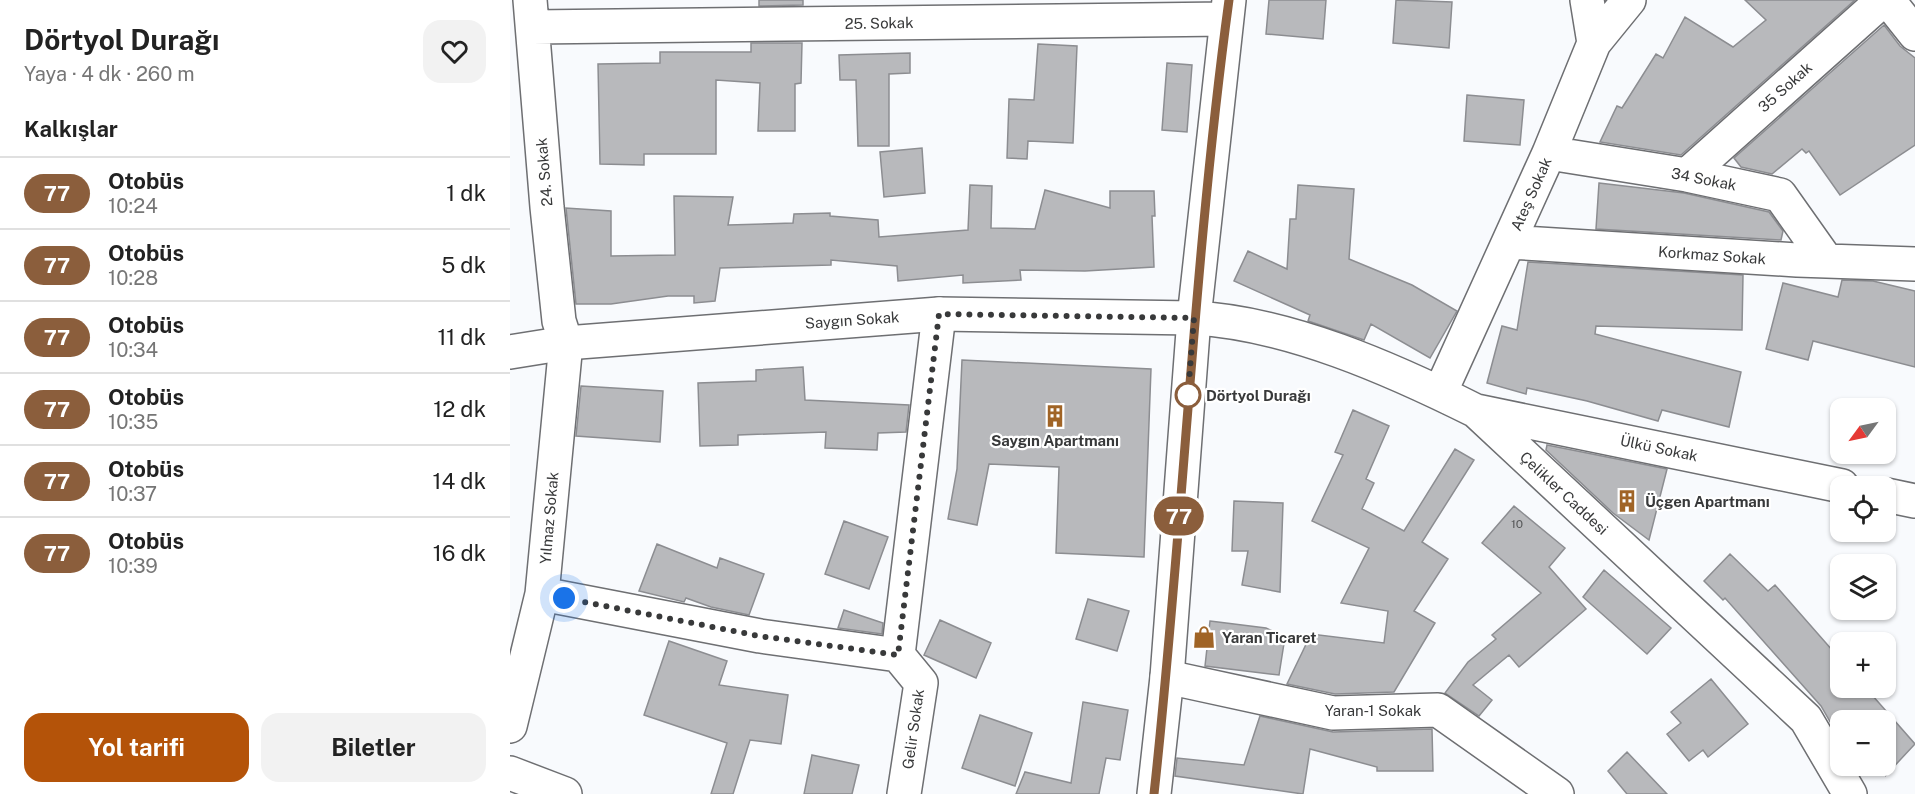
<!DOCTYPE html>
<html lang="tr">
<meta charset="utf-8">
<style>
body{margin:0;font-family:"Public Sans",sans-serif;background:#f2f2f2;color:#222;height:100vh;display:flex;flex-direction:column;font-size:22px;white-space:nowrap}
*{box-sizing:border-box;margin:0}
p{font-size:20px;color:#767676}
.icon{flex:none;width:33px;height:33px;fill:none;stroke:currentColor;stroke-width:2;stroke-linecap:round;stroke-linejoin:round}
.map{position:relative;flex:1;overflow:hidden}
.side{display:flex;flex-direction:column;background:#fff;width:510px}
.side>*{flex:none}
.badge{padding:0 12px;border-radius:20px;font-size:21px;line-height:39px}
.needle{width:39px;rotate:237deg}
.tools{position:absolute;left:1320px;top:398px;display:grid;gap:12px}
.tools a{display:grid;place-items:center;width:66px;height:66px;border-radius:12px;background:#fff;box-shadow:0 2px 4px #0004;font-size:30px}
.you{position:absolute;width:30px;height:30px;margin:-15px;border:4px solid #fff;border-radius:50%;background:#1a73e8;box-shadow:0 0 0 9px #1a73e833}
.map>.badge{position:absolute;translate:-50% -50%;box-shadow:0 0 0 3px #fff}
h2{padding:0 24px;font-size:22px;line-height:54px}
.round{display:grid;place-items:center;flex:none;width:63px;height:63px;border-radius:18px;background:#f2f2f2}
.headline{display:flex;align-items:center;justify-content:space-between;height:102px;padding:0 24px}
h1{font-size:28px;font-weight:700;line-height:45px}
.action{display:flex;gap:12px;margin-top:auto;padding:12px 24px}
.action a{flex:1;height:69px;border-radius:18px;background:#b45309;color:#fff;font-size:24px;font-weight:700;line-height:69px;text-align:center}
.action a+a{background:#f2f2f2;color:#222}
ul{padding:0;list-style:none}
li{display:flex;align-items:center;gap:18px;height:72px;padding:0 24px;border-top:2px solid #e0e0e0}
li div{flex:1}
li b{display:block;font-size:22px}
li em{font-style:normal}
li .badge{min-width:66px;font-weight:700;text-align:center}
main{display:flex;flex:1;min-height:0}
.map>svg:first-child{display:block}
</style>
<main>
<section class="side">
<div class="headline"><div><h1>Dörtyol Durağı</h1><p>Yaya · 4 dk · 260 m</p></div><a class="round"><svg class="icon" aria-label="heart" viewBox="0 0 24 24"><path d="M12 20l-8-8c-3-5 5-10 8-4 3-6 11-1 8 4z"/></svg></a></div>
<h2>Kalkışlar</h2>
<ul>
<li><span class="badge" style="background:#8b5e3c;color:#fff">77</span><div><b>Otobüs</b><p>10:24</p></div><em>1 dk</em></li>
<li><span class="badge" style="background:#8b5e3c;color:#fff">77</span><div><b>Otobüs</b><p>10:28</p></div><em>5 dk</em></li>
<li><span class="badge" style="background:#8b5e3c;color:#fff">77</span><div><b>Otobüs</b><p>10:34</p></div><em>11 dk</em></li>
<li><span class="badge" style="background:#8b5e3c;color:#fff">77</span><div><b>Otobüs</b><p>10:35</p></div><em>12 dk</em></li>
<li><span class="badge" style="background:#8b5e3c;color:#fff">77</span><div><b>Otobüs</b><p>10:37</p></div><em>14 dk</em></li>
<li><span class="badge" style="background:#8b5e3c;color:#fff">77</span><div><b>Otobüs</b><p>10:39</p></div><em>16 dk</em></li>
</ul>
<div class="action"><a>Yol tarifi</a><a>Biletler</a></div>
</section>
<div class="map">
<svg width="1405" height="794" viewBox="0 0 1405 794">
<rect width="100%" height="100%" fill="#f8fafd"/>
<path fill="#b8b9bc" stroke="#8c8d91" stroke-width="1.5" d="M249 0H293V5L249 6Z
M759 0H816L813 39 756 34Z
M886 0 942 2 939 48 883 43Z
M1235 0H1345L1171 155 1090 142 1107 106 1112 108 1146 54 1153 58 1175 17 1223 47 1256 20Z
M1374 25 1390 46 1405 58V145L1330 195 1299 151 1296 153 1292 149 1262 174 1231 167 1224 158Z
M241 43H292L291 83 285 84V131H248L250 83 206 80V154H134V165L90 164 88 64 150 63V52H241Z
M528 44 567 46 563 143 518 141 517 159 497 158 499 99 524 100Z
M400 53V73L379 74V146H348L346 80H330L329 55Z
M657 63 682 65 677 132 652 130Z
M957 95 1014 100 1010 145 954 141Z
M412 148 415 193 374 197 370 152Z
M1089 183 1174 193 1259 212 1273 231 1271 240 1086 229Z
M460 185 482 186 481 228 525 229 535 190 600 208V191H644L645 216H642L644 267 575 271 510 270 511 280 453 283V275L388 281 387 266 321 260V265L210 268 205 301 184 303V296H158L101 304H66L56 208 101 211V256L165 255 164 196 223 197 218 225 283 223 284 214 320 213V216L368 220 369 237 458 230Z
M788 185 844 189 839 259 902 285 947 311 920 358 861 324 854 340 798 321 800 315 724 281 738 251 777 269 780 219H786Z
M1018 262 1233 275 1232 330 1086 326 1085 334 1231 372 1219 427 1152 410 1148 421 1077 401 1017 388 1016 394 977 383 992 326 1007 330Z
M1332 280 1363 281 1405 291V367L1303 341 1298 360 1256 349 1273 283 1328 297Z
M452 360 641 369 634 557 546 553 549 467 479 464 467 525 438 519 447 469Z
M293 367 295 400 399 405 396 432 368 433 367 450 315 448 316 432 228 435V445L190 446 188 383 246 381V370Z
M71 386 153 391 150 442 66 436Z
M843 410 879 426 856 479 864 483 852 509 894 531 945 449 964 460 912 542 938 559 904 611 925 623 884 692 825 694 777 684 801 634 874 643 878 611 831 603 859 548 802 521 833 455 825 452Z
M1037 445 1157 469 1139 540 1103 513 1036 450Z
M724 501 773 503 770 592 732 585 738 551H722Z
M1004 506 1055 548 1039 567 1076 609 1009 667 999 655 963 685 982 700 969 716 935 693 958 662 986 639 982 635 1031 593 972 543Z
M334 521 378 537 359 589 315 574Z
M147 544 207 568 210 558 254 574 239 615 201 607 176 598 174 602 129 591Z
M1220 554 1258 591 1265 585 1330 659V687H1355L1405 744 1376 775V720H1330V739L1311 706 1215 598 1213 600 1194 581Z
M1094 570 1161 628 1137 654 1073 597Z
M578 599 619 611 607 651 566 639Z
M334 610 373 623 372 634 328 628Z
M430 620 481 643 466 678 414 655Z
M700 621 756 628 775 637 769 675 695 666Z
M159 641 217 661 209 685 278 695 271 744 240 740 223 794H201L217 743 134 715Z
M1201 679 1238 724 1198 757 1193 750 1179 761 1157 734 1171 723 1161 712Z
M573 702 618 710 610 760 596 758 589 794H506L515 772 561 783Z
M470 715 522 733 505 786 452 768Z
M750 716 823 732 922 729 923 771H867V767L800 749 793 794 665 776 667 758 734 765Z
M1117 752 1157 794H1117L1098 771Z
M302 755 349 765 342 794H294Z"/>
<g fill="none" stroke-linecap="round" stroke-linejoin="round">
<g stroke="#6e6f72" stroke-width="36">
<path id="minor" d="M719 0 684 318C778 323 882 369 966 411L1296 719 1340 794
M1077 0 1084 43
M1378 0 1405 34
M23 27 716 19
M1039 153 1177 175 1270 195 1316 260
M1177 175 1373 0
M999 242 1287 260 1405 264
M930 393 1039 153 1084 43 1119 0
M966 411 1332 486
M1376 495 1405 501
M32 594 250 636 388 655
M657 677 823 713 928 710 1047 794
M0 726 32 594 56 343 49 321 37 207 20 0
M0 773 55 794
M394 794 411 683 388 655 429 314"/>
</g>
<g stroke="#6e6f72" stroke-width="36">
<path id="major" d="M0 352 56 343 429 314 684 318 657 677 644 794"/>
</g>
<use href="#minor" stroke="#fff" stroke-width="33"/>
<use href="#major" stroke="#fff" stroke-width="33"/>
</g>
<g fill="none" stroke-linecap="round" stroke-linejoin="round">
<g stroke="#fff" stroke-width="14">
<path id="line" d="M644 794C673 530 683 264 719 0"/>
</g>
<use href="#line" stroke="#8b5e3c" stroke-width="9"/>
<path stroke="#38393a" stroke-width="6" stroke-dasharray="0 10.8" d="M54 598 249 636 388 655 429 314 684 318 678 395"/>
</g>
<defs>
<g id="building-bare" transform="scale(1.8)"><path d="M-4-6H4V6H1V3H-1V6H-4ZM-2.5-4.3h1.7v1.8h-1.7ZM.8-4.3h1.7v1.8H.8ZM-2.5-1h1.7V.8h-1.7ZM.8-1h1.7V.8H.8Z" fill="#a06426" stroke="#fff" stroke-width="2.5" paint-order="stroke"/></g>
<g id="shop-bare" transform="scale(1.8)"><path d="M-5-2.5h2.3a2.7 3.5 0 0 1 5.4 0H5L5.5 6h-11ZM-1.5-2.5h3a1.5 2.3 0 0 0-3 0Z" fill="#a06426" stroke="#fff" stroke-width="2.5" paint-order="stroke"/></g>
</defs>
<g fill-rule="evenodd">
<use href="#building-bare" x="545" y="416"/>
<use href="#building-bare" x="1117" y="501"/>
<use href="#shop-bare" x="694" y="637"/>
</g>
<circle fill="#fff" stroke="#8b5e3c" stroke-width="3" cx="678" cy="395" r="12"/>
<g text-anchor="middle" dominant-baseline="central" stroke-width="4.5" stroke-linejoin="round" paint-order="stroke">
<g font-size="12" fill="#58595a">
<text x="1007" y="524">10</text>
</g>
<g font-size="15" fill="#38393a" stroke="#fff">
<text transform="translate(369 23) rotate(-1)">25. Sokak</text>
<text transform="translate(1275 87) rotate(-42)">35 Sokak</text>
<text transform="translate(34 172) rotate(-95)">24. Sokak</text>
<text transform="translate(1194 179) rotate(11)">34 Sokak</text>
<text transform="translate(1021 194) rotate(-66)">Ateş Sokak</text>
<text transform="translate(1202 255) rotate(4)">Korkmaz Sokak</text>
<text transform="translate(342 320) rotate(-4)">Saygın Sokak</text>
<text transform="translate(1149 448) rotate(12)">Ülkü Sokak</text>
<text transform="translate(1054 493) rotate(43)">Çelikler Caddesi</text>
<text transform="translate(39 518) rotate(-85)">Yılmaz Sokak</text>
<text x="863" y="710">Yaran-1 Sokak</text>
<text transform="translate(403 729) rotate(-82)">Gelir Sokak</text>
</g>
<g font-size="15" font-weight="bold" fill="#38393a" stroke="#fff" text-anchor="start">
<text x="696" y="395">Dörtyol Durağı</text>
</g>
<g font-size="15" font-weight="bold" fill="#38393a" stroke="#fff" text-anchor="start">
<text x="545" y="440" text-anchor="middle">Saygın Apartmanı</text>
<text x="1135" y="501">Üçgen Apartmanı</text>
<text x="712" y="637">Yaran Ticaret</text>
</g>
</g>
</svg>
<div class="tools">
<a><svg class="needle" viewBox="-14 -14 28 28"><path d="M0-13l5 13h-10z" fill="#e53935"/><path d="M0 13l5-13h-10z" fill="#767676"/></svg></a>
<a><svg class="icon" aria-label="locate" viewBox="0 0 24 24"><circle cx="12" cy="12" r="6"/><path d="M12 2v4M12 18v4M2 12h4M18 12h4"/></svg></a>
<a><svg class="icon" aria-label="layers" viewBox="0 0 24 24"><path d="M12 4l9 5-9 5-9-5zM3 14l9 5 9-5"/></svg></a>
<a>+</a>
<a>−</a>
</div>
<div class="you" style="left:54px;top:598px"></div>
<b class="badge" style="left:669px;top:516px;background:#8b5e3c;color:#fff">77</b>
</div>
</main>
